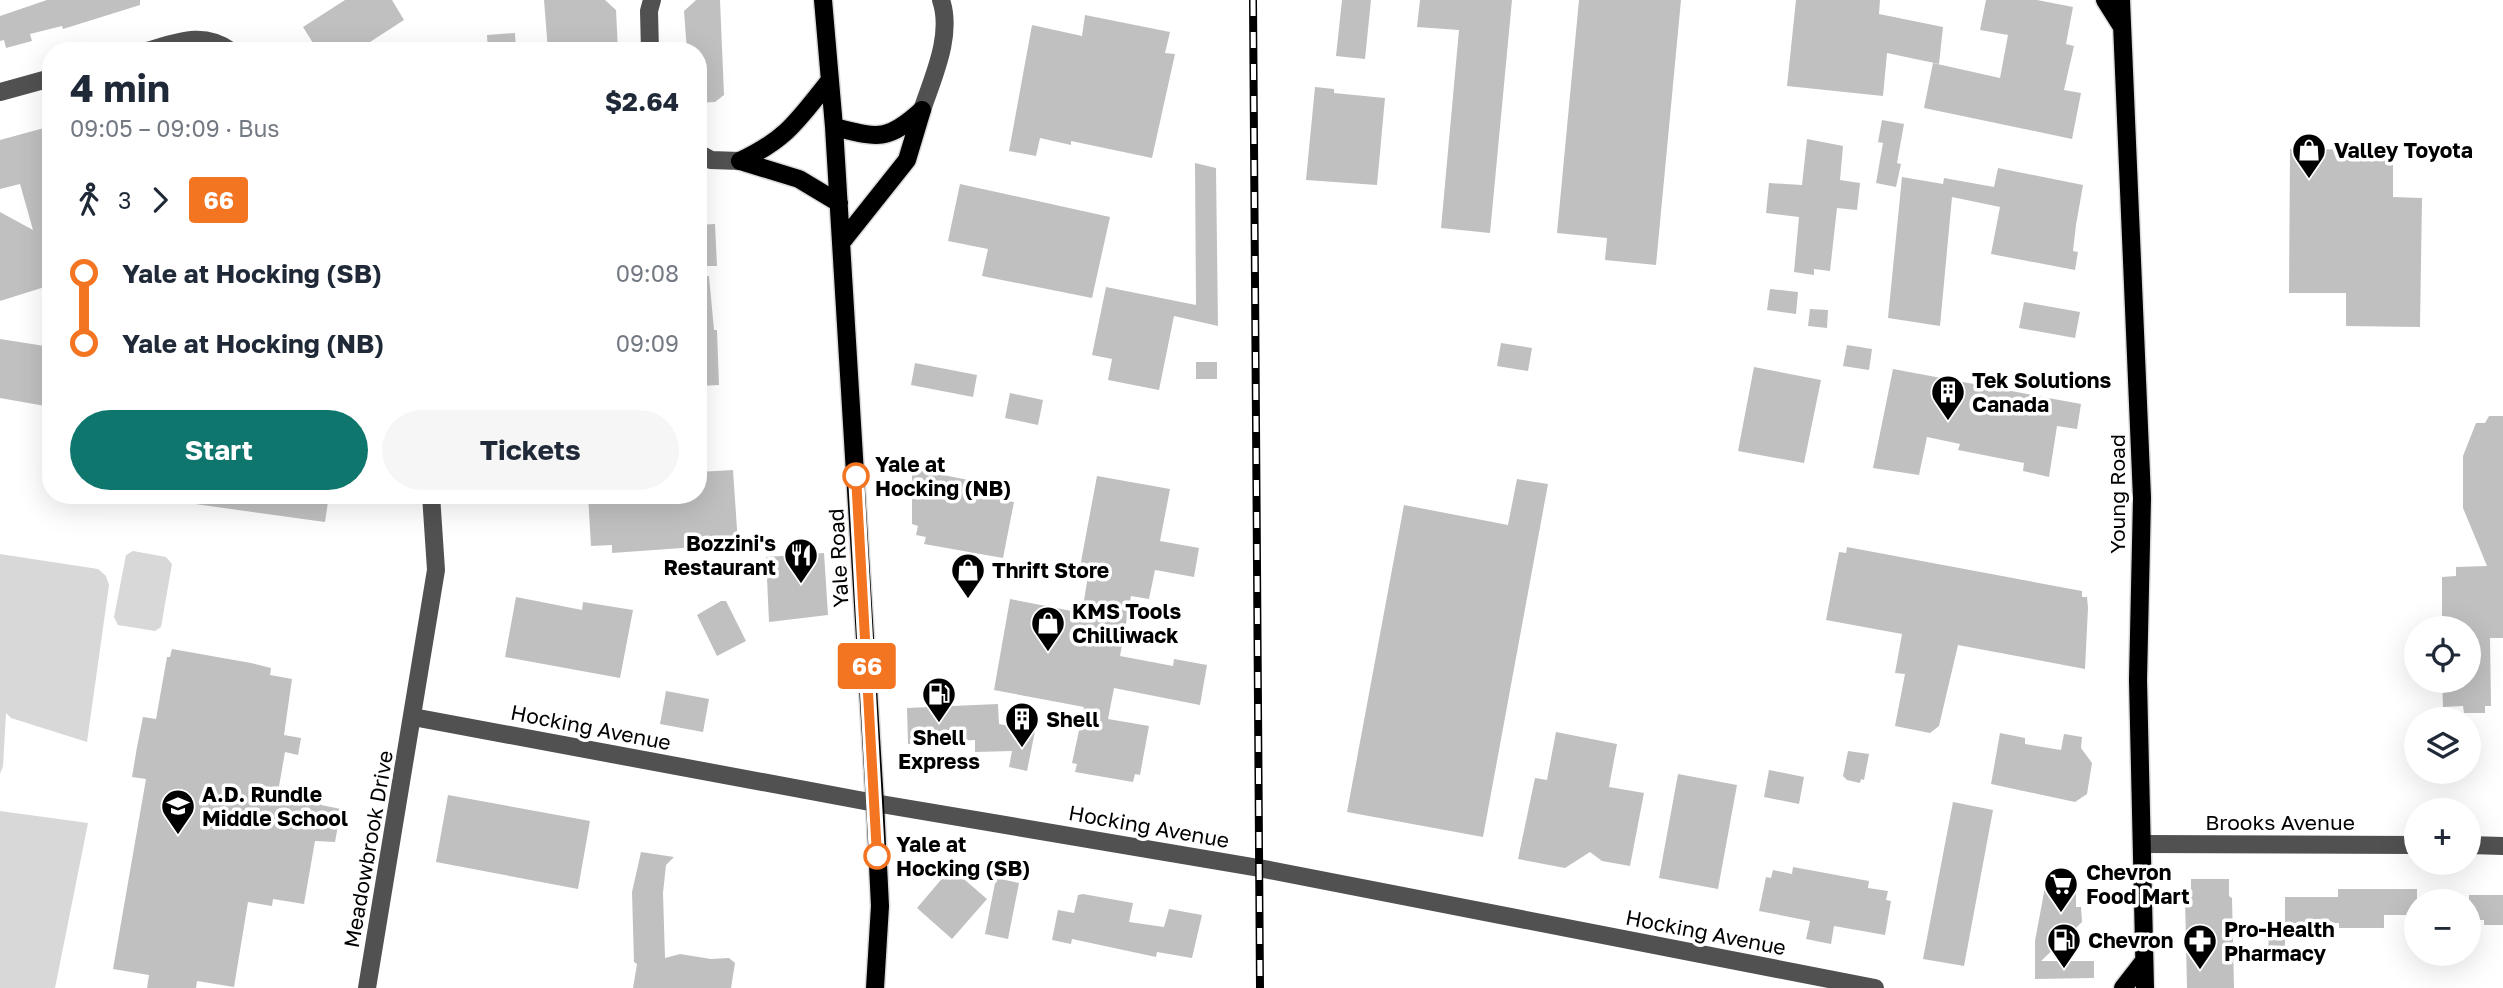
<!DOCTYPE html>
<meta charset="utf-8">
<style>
body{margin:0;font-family:"Golos Text",sans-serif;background:#f6f6f7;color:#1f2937;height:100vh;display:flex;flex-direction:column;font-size:26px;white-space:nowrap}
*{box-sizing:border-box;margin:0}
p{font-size:23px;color:#747a83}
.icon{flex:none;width:38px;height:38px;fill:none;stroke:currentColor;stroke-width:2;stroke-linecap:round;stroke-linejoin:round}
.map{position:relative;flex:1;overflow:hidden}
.panel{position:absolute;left:42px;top:42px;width:665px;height:462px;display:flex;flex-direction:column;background:#fff;border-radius:28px;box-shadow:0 7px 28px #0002}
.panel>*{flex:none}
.badge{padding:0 14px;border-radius:5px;font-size:24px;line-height:46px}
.tools{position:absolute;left:2404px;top:616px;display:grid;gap:14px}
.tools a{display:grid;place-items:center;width:77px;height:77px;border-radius:50%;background:#fff;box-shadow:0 7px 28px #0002;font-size:35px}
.map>.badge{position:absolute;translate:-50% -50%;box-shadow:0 0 0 4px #fff}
.legs{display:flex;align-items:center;gap:10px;height:77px;padding:0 28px;font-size:23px}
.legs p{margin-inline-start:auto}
.overview{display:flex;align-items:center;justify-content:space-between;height:119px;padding:0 28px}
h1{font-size:38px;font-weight:700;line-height:52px}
.cta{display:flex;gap:14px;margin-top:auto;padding:14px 28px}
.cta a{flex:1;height:80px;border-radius:42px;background:#0f766e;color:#fff;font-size:28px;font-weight:700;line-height:80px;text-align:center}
.cta a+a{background:#f6f6f7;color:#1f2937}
ul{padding:0 28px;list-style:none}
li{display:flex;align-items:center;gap:24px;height:70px;font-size:26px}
li i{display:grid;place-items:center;width:10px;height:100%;margin:0 9px;background:currentColor}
li i::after{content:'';width:18px;height:18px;margin:-9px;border:5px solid;border-radius:50%;background:#fff}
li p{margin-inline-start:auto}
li:first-child i{background:linear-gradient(#0000 50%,currentColor 0)}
li:last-child i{background:linear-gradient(currentColor 50%,#0000 0)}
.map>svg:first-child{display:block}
</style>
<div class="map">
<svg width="2503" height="988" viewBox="0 0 2503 988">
<rect width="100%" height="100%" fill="#fff"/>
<path fill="#d8d8d8" d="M133 551 166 557 172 564 161 627 155 631 118 625 114 617 126 555Z
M0 554 98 569 106 576 109 585 87 742 11 718 6 713 3 766 0 774Z
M0 811 88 823 55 988H0Z"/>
<path fill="#c0c0c0" d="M47 0H140V5L63 29 62 26 30 34 32 41 6 48 4 40 0 41V16Z
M345 0H392L404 20 356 51H318L303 27Z
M544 0H605L616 10 618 51H548Z
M696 0H720L724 95 715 102 698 103V51H687L684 11Z
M1342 0H1371L1365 59 1336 56Z
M1420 0H1512L1490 233 1441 228 1459 30 1417 27Z
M1579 0H1681L1656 265 1605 260 1607 238 1557 233Z
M1796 0H1880L1879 14 1943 27 1939 64 1887 53 1883 96 1787 86Z
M1986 0H2037L2073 7 2066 44 2074 46 2064 90 2081 93 2072 139 1924 108 1933 63 2000 78 2008 35 1980 30Z
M1085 15 1170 32 1165 53 1175 54 1152 158 1071 141V145L1040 138 1036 156 1009 151 1032 25 1082 36Z
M515 33 516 51H488L487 35Z
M1315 87 1334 89V93L1385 98 1377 185 1306 180Z
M1882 120 1904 124 1897 163 1901 164 1896 187 1876 183 1883 143 1878 142Z
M44 128 47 141 51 140V285L0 301V212L33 230 20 184 0 189V140Z
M1807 139 1843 146 1840 180 1860 183 1857 210 1837 208 1830 271 1814 269V275L1794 272 1799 217 1766 213 1769 183 1802 185Z
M2290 149 2393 150V197L2422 198 2420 327 2346 326V293H2289Z
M1195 163 1216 168 1218 326 1174 316 1159 390 1108 380 1112 359 1092 355 1106 287 1196 305Z
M1998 168 2083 185 2076 225 2073 251 2078 252 2075 270 1991 254 2000 207 1952 197 1940 326 1888 318 1902 177 1943 184 1944 178 1994 187Z
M960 184 1110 217 1092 298 982 276 988 249 948 241Z
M715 224 717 266H698V225Z
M709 276 714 330H717L719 385 698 386V277Z
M1770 289 1798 292 1796 314 1767 310Z
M2024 302 2080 312 2075 338 2019 328Z
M1810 309 1828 310 1827 328 1808 326Z
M0 339 51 347V407L0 398Z
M1501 343 1532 348 1528 371 1497 366Z
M1847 345 1872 349 1869 370 1843 366Z
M1196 362H1217V379H1196Z
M915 363 977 375 973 397 911 385Z
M1754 367 1821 380 1804 463 1738 451Z
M1893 369 2081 404 2077 429 2057 426 2049 477 2023 471 2024 463 1958 450 1960 444 1927 437 1919 475 1873 468Z
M1010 393 1043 400 1038 425 1005 418Z
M2489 416H2503V638H2490L2491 706H2485V713H2464L2463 706 2443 707 2442 681H2469V628H2442V577L2456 576V567L2487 566 2463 508V456L2476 423H2485Z
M912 469 1010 488 1007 501 1014 502 1003 558 924 544 926 537 916 535 918 526 912 524Z
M733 470 738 544 612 553V545L591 546 588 495H698V472Z
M1097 476 1170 489 1160 541 1199 548 1194 577 1155 570 1149 599 1131 596 1120 656 1173 666 1174 659 1207 665 1200 705 1114 688 1108 719 1149 726 1140 775 1135 774 1133 782 1075 772 1077 764 1072 763 1084 707 994 690 1010 599 1082 613 1089 569 1080 567Z
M1517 479 1548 484 1483 837 1347 812 1404 505 1508 525Z
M196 495H329L325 522 195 504Z
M1847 547 2082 591V597H2087L2088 608 2085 669 1958 645 1939 726 1930 733 1895 726 1905 674 1895 673 1902 634 1826 620 1839 552 1846 553Z
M824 553 828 615 769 622 766 557Z
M516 597 582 610 583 602 633 610 620 678 505 657Z
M721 601H726L746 641 717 656 697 615Z
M172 649 251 663 271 668 270 675 292 679 284 735 301 738 298 755 285 752 278 792 322 800 321 805 341 809 335 842 315 841 304 904 273 899 272 906 248 902 234 987 197 981 196 988H147L149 975 113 969 146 779 132 777 137 747 143 717 156 719 167 657H170Z
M666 691 709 699 703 732 660 724Z
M998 704 999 724 1035 731 1027 771 1009 767 1012 751 975 752V740L908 744 907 708Z
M1556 732 1617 744 1609 787 1644 793 1630 866 1602 861 1590 852 1565 868 1518 859 1535 778 1547 780Z
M2000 733 2025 738V744L2061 750 2064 734 2082 737 2081 748 2092 763 2087 794 2075 802 1991 784Z
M1848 751 1869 754 1864 780 1861 779 1860 783 1847 780 1843 776Z
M1769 770 1804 777 1799 804 1764 797Z
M1678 774 1737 785 1718 889 1659 878Z
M448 795 590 821 578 889 436 862Z
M1953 802 1993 810 1964 966 1923 959Z
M641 852 674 857 666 865 663 893 665 958 680 954 711 959 729 958 735 963 731 988H633L637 964 634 962 632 892Z
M1793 867 1869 881 1868 888 1888 891 1886 900 1891 901 1885 935 1834 926 1831 944 1806 939 1810 921 1759 911 1766 877 1771 878 1773 870 1792 874Z
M951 868 987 899 952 939 917 908Z
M996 878 1019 883 1008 939 985 934Z
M2191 879H2229V896L2232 898 2234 988H2187L2185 899 2191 889Z
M2045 887 2076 892V907H2081L2082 922 2041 961H2094V978L2035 979V941Z
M2338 889H2417V915H2384V928H2339V923H2306V927H2285V897H2338Z
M1083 894 1133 903 1129 922 1164 927 1169 909 1202 915 1192 958 1157 952 1156 957 1072 939 1071 944 1052 940 1058 910 1074 913 1078 895Z
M2469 895H2503V925H2484V920H2469Z
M2269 932H2285V952H2268Z"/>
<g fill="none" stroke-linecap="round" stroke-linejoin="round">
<g stroke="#dbdbdb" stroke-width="21">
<path id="major" d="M823 0 834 127 875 803 880 906 875 988
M2105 0 2122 27
M2121 0 2142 498 2138 680 2145 988
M834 127C878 138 887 142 922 110
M740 161C787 139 798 120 830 80
M740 161 799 179 839 203
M841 243 907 160 922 110
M2123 988 2144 961"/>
</g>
<path stroke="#515151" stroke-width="18" d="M147 51C178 42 203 31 231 51
M650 51 649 11 652 0
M0 92 51 78
M922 110C933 77 953 35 941 0
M698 153 711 160 740 161
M413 717 875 803 1259 868 1875 988
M2143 844 2417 845
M2469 845 2503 846
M367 988 436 570 431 495"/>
<use href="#major" stroke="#000" stroke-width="18"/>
<g stroke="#000" stroke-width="8">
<path id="rail" d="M1253 0 1260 988"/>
</g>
<use href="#rail" stroke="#fff" stroke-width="5" stroke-dasharray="16" stroke-linecap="butt"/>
</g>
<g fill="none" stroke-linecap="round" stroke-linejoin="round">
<g stroke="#fff" stroke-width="16">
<path id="line-1" d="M856 476 877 856"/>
</g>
<use href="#line-1" stroke="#f37421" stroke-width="10"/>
</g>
<defs>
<g id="shop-pin" transform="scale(1.75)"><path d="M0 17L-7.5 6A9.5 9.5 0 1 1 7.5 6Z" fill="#000" stroke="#fff"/><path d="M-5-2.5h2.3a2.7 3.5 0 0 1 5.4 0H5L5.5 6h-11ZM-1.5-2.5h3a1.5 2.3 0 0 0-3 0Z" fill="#fff"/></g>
<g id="building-pin" transform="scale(1.75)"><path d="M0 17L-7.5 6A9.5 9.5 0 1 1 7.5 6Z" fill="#000" stroke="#fff"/><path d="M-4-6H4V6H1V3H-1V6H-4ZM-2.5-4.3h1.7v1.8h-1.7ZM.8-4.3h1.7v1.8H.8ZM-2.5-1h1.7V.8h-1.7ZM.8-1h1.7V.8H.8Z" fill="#fff"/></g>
<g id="restaurant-pin" transform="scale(1.75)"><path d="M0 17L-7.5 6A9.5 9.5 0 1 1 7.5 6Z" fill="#000" stroke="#fff"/><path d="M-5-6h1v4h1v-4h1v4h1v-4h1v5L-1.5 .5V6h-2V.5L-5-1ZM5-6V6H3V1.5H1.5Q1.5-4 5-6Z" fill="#fff"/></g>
<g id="fuel-pin" transform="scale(1.75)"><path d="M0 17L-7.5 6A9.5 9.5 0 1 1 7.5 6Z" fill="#000" stroke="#fff"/><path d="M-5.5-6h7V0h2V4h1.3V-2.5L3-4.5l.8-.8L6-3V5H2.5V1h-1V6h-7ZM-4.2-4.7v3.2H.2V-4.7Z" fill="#fff"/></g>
<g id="school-pin" transform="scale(1.75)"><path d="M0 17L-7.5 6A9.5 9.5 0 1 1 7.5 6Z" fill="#000" stroke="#fff"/><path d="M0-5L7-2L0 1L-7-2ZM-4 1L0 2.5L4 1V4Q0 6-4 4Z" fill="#fff"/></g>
<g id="supermarket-pin" transform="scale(1.75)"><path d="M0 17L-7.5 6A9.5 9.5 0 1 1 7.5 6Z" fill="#000" stroke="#fff"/><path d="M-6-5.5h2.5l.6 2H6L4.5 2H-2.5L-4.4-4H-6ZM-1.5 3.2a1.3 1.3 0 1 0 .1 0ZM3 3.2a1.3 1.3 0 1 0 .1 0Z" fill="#fff"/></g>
<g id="pharmacy-pin" transform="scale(1.75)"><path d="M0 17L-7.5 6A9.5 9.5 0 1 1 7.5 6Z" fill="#000" stroke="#fff"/><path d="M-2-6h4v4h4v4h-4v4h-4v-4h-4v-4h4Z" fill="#fff"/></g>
</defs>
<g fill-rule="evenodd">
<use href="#shop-pin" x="2309" y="150"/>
<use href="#building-pin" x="1948" y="392"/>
<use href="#restaurant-pin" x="801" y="555"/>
<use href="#shop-pin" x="968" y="570"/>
<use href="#shop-pin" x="1048" y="623"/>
<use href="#fuel-pin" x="939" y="694"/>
<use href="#building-pin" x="1022" y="719"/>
<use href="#school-pin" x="178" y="806"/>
<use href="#supermarket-pin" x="2061" y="884"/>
<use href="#fuel-pin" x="2064" y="940"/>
<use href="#pharmacy-pin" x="2200" y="941"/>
</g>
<g fill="#fff" stroke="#f37421" stroke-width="3.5">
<circle cx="856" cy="476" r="12"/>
<circle cx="877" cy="856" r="12"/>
</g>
<g text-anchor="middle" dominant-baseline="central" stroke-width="7" stroke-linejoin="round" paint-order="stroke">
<g font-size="21" font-weight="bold" fill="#000" stroke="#fff" text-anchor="start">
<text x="2334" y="150">Valley Toyota</text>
<text x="1972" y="380">Tek Solutions<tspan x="1972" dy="24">Canada</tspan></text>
<text x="776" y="543" text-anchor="end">Bozzini's<tspan x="776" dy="24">Restaurant</tspan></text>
<text x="992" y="570">Thrift Store</text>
<text x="1072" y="611">KMS Tools<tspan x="1072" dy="24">Chilliwack</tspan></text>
<text x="1046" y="719">Shell</text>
<text x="939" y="737" text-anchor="middle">Shell<tspan x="939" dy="24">Express</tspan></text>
<text x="202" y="794">A.D. Rundle<tspan x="202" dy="24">Middle School</tspan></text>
<text x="2086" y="872">Chevron<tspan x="2086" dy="24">Food Mart</tspan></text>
<text x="2224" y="929">Pro-Health<tspan x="2224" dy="24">Pharmacy</tspan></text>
<text x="2088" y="940">Chevron</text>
</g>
<g font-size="21" font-weight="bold" fill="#000" stroke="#fff" text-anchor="start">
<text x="875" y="464">Yale at<tspan x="875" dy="24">Hocking (NB)</tspan></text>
<text x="896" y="844">Yale at<tspan x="896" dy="24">Hocking (SB)</tspan></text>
</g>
<g font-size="21" fill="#000" stroke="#fff">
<text transform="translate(2117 494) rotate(-90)">Young Road</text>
<text transform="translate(838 558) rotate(-93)">Yale Road</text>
<text transform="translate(591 727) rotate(11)">Hocking Avenue</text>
<text x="2280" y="822">Brooks Avenue</text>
<text transform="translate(1149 826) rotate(10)">Hocking Avenue</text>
<text transform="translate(368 849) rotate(-80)">Meadowbrook Drive</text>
<text transform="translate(1706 932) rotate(11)">Hocking Avenue</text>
</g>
</g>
</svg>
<div class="tools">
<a><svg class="icon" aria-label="locate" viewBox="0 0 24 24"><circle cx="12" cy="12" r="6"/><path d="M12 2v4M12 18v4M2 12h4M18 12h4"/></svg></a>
<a><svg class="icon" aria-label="layers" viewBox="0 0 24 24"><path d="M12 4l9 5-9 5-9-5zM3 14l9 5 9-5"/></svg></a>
<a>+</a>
<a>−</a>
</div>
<b class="badge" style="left:867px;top:666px;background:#f37421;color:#fff">66</b>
<section class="panel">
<div class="overview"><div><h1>4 min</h1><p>09:05 – 09:09 · Bus</p></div><b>$2.64</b></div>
<div class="legs"><svg class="icon" aria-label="walk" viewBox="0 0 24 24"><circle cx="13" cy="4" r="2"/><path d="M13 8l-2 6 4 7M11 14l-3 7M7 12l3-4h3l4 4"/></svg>3<svg class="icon" aria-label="forward" viewBox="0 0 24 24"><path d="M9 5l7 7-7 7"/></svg><b class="badge" style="background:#f37421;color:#fff">66</b></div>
<ul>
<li><i style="color:#f37421"></i><b>Yale at Hocking (SB)</b><p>09:08</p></li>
<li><i style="color:#f37421"></i><b>Yale at Hocking (NB)</b><p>09:09</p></li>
</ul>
<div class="cta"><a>Start</a><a>Tickets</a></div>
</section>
</div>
